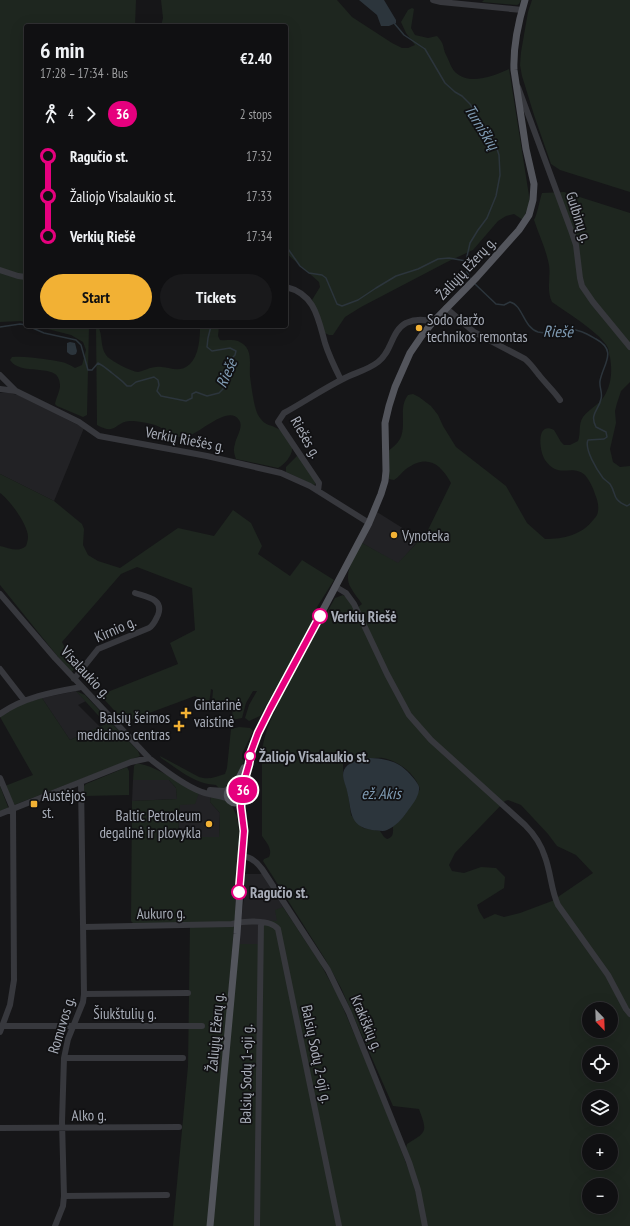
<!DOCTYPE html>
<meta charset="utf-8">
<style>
body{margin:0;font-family:"PT Sans Narrow",sans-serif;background:#19191b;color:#f1f3f6;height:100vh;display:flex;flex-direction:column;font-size:15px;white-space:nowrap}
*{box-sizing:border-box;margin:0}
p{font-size:13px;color:#9c9d9f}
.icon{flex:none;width:22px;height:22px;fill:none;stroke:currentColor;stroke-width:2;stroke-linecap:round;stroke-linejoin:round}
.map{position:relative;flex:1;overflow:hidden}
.panel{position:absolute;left:24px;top:24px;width:264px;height:304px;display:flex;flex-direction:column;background:#101012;border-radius:4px;box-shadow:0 4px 16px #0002,0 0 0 1px #303032}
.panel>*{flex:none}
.badge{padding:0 8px;border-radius:13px;font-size:14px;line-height:26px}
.needle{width:26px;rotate:157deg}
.fabs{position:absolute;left:582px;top:1002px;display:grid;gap:8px}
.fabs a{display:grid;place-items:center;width:36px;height:36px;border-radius:50%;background:#101012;box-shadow:0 4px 16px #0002,0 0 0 1px #303032;font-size:20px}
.map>.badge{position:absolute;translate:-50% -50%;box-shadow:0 0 0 2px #fff}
.legs{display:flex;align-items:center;gap:6px;height:44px;padding:0 16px;font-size:13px}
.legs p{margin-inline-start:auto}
.headline{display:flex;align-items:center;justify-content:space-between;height:68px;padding:0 16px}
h1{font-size:22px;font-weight:800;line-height:30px}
.primary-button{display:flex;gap:8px;margin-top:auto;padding:8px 16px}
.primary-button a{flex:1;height:46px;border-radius:24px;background:#f2b134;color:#111;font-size:16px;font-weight:800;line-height:46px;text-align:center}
.primary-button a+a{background:#19191b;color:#f1f3f6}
ul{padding:0 16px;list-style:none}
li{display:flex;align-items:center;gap:14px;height:40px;font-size:15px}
li i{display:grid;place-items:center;width:6px;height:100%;margin:0 5px;background:currentColor}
li i::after{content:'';width:10px;height:10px;margin:-5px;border:3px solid;border-radius:50%;background:#101012}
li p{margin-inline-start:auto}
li:first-child i{background:linear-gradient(#0000 50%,currentColor 0)}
li:last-child i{background:linear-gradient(currentColor 50%,#0000 0)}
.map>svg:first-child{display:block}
</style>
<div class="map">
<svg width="630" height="1226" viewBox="0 0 630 1226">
<rect width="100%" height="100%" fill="#161618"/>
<path fill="#222225" d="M0 393H9L18 395 84 428 54 501 0 474Z
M377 512 420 539 398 564 362 543Z
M76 691 86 701 78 705 100 727 70 740 42 698Z
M133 780H169L176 788 177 799 132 801Z
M199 793 211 796 210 802 220 813 219 837H178L180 804Z
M245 874H263L283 907 278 921 259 944H238L244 898Z"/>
<path fill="#1e261f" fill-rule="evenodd" d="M0 0H136L135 26H26V323L21 321 0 322Z
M161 0H337L352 17 392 43 402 48H408L415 45 406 33 401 22 408 10 412 8 414 9 411 28 415 35 428 38 437 36C445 45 442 45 446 55 449 60 451 68 455 72 470 86 493 76 509 69L530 202 523 220 514 214 506 216 498 221 473 250 447 262 361 307 345 317 333 335H329L325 333 312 300 320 287 319 282 286 253V26H161L163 18Z
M484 0H521L519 4 517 5 482 2Z
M532 0H630V192L560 170 551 164 534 115 522 76 520 65 521 52 528 12Z
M564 192 630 213V382L621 391 617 403 615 411 616 423 610 449 613 462 620 467 630 466V1226H428L406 1148 407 1144C428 1132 427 1131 419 1109L393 1106 341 988 325 959 263 861 264 859 269 857C273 849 266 842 262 836V751C265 730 273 714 282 696 298 662 317 630 335 598L343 595 350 599 355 610 362 604C359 599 354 594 351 588 342 574 355 556 362 543L398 563 427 532 451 483C440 463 427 454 406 469 402 472 399 477 394 480L389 479 388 451C393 447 397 444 400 439 407 425 398 408 408 395L413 394 419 397 431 406 438 415 443 426 456 447 506 486 527 523 545 539C564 539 582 535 594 519 596 517 598 514 598 511 599 505 597 499 595 494 593 487 589 480 585 475 571 463 559 480 545 460 539 451 536 421 554 430L561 442 564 445H570L578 441C581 434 578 424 583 417 590 408 601 404 606 393 612 381 612 370 610 357 609 355 609 351 608 348 602 334 566 312 552 302 546 290 551 277 549 265 546 249 539 235 534 220 538 212 539 202 542 193ZM348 758C352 758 357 760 361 760 368 760 375 757 383 758 398 761 415 773 420 789L404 816 393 826C393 833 394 837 387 839L384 837 380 831 363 828 351 815 348 793 343 776V764ZM508 800 521 805 548 834 557 846 576 855 593 873 552 901 520 913 504 917 495 914 484 919 479 911 477 905 504 888 505 877 496 868 481 867 464 873 452 871 449 865 455 853 505 801ZM589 1009H611V1031H589ZM589 1053H611V1075H589ZM589 1097H611V1119H589ZM589 1141H611V1163H589ZM589 1185H611V1207H589Z
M36 326H89L87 415 83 417 57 406 55 404C56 398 60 391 60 386 61 360 22 378 10 360L12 357C24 356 33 358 44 359 56 361 65 361 75 368L82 365 86 350 83 342 71 335Z
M96 326H98C103 335 100 347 106 355 109 360 132 372 138 372 144 371 150 367 156 367 168 365 178 375 190 364 199 355 200 338 200 326H219L218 336 220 340C226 341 232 339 238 341 254 348 249 363 250 376 251 384 254 408 258 415 266 428 270 423 280 430 285 434 289 442 292 447 293 455 285 464 278 468L236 459C234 453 233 449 235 444 236 437 244 427 239 420 229 404 200 433 188 436 174 441 167 429 155 425 148 423 137 421 130 421 114 422 117 436 97 425Z
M297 456 300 457 317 483 314 485 286 472V467Z
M0 474 54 501 82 524 84 529 83 545 88 555 98 561 120 568 178 528 214 536 233 510 251 523 262 546 258 554 290 576 302 560 334 580 317 607 311 627 260 716 249 721 245 718 249 705 257 691H253L246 703 242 718 232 720 233 703 212 702 213 690 211 689 209 704 195 696 125 722 100 695 178 664 170 643 195 630 192 588 137 567 121 574 62 642 74 666V669L71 673 0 585V546C9 548 18 553 26 546 27 543 28 540 28 537 28 525 10 500 0 493Z
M76 691 85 695 138 751 140 756 14 805 5 786 33 775 0 717 19 705 42 698 70 740 106 724Z
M239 727 250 728 253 731 242 754V759L244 760C241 775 236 787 220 789L216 785C192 783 180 770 161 758L160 756 199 777C209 780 215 777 225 774L227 768 231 729Z
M136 764C149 762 181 784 194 791L199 793 195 804 180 805 178 837H219L220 813 210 802 211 796 223 798 232 806 237 817 239 832 235 916 208 1226H173L188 1066 190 923H133L131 921 132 801 177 799 176 788 169 780H133L134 766Z
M127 767 129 771V795L84 796V786L86 784Z
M0 786 8 807 7 810 0 812Z
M231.5 795a4.5 4.5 0 1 1 9 0a4.5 4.5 0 1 1-9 0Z
M283 907 320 963 338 996 376 1085 411 1176 417 1197 423 1226H213L238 944H259L260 920 277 921 275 910Z"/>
<path fill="#2c353c" d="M359 0H384L396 20V23L389 26H381L377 15Z
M70 342 75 343 77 351 76 354C72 356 70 355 67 352V343Z
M370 758C391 759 402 763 415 780 417 783 420 786 419 790 418 798 412 805 407 812 403 818 395 827 387 830 383 832 377 830 372 830 348 826 352 810 347 791 346 785 341 777 344 770 348 761 362 759 370 758Z"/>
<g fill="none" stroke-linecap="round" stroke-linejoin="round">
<path stroke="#2c353c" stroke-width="1.5" d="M394 23 404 35 425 49 445 83 455 92 462 96 470 104 494 140 499 155 500 175 496 196 487 218 478 230 470 243 466 261
M286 246 300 266 309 273 322 275 326 278 337 304 342 306 358 300 376 288 396 276 418 269 438 259 449 258 466 261 467 272 471 280
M475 284 496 304 504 305 510 302C523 305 523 327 538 332 549 335 557 330 568 329 579 329 587 334 596 339 618 351 603 364 600 381 599 387 603 393 601 399 599 410 589 414 596 427L606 432 607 437 604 439 588 440C584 449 597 470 603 478 605 480 608 482 610 484 617 494 611 499 627 506L630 504
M28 326 44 333 76 340 81 345 88 370H92L98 363C104 366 107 369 112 373 118 378 122 380 127 386H131L136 382 154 377 158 380 159 385 157 391 161 396 186 401 192 398V394L196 392 207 396 219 393 223 389 233 357 235 355 236 351 230 348 212 351 207 347 208 338 211 326
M0 327 20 324 26 325"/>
<path stroke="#37383d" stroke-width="6" d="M433 0 441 2 522 10
M518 87 572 233 576 245 580 278 582 286 593 302 630 347
M0 270 18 276 26 277
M286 287C315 294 318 318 325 343 329 356 335 368 341 380
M446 308 474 332 525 359C531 364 534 369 539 375 546 384 554 391 560 400
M0 375 16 391 79 422 99 436 207 456 281 473 310 486 369 523
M0 389 16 391
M318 491 319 483 278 422 284 413C304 402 323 389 343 379 354 373 368 370 378 362 392 352 391 331 406 323 415 319 424 319 433 322
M336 587 346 593 354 604 387 674 409 715 431 740 525 825C534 834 541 844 545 857 551 873 551 890 558 905L608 975 626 1009 630 1014
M0 594 55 658 149 758C164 770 187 788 205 793 213 795 220 796 227 798
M0 669 24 700
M74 679 98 649 149 628C154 625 155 621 158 615 164 599 147 597 135 593
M0 714C24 697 53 692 81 687
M0 778 13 809 14 980 10 1005 0 1032
M210 790 224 791 229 789
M0 814 131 762 149 758
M242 856C251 857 257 862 262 869L328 970 349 1013 409 1162 418 1190 425 1226
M84 927 232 924C243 921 271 919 278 929L339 1226
M84 994 188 993
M0 1026H202
M64 1058H183
M0 1128 179 1127
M64 1196 167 1195
M55 1226 63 1206 64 1196 62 1122 64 1058 68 1039 83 1002 84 994 81 782
M257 1226 261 922"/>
<path stroke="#53555c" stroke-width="7" d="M235 786 244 768
M241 801C232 806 224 799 229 789L235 786 239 787 243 791
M210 1226 237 934 244 831 241 807V801L244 795 243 785 249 764 251 752 258 733 270 709 332 593 369 523 381 494 385 481 386 471 385 423 389 406 395 387 410 353 423 334 433 322 477 277 519 230 529 215 533 200 534 184 526 149 514 70C513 46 518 23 525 0"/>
</g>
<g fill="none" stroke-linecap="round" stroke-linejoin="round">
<g stroke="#fff" stroke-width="9">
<path id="line-1" d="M239 892 244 831 241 807V801L244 795 243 785 249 764 251 752 258 733 270 709 320 616"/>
</g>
<use href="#line-1" stroke="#e6007e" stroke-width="6"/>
</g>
<g fill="#f2b134" stroke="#111113" stroke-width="1.5">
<circle cx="419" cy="328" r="4"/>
<circle cx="394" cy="535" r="4"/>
<path d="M184 707h4v4h4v4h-4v4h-4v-4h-4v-4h4z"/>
<path d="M177 720h4v4h4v4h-4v4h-4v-4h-4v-4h4z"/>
<rect x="30" y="800" width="8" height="8" rx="2"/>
<circle cx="209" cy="824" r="4"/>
</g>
<g fill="#fff" stroke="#e6007e" stroke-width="2">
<circle cx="320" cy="616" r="7"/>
<circle cx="250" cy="756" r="5"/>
<circle cx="239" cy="892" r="7"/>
</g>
<g text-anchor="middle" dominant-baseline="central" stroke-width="3.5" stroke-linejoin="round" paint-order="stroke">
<g font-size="15" fill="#a8adb8" stroke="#111113">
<text transform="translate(579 217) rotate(72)">Gulbinų g.</text>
<text transform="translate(466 268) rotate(-47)">Žaliųjų Ežerų g.</text>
<text transform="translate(306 437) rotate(60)">Riešės g.</text>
<text transform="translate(185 439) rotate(11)">Verkių Riešės g.</text>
<text transform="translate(115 629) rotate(-24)">Kirnio g.</text>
<text transform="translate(86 672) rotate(47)">Visalaukio g.</text>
<text transform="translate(161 913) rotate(-1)">Aukuro g.</text>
<text x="125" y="1013">Šiukštulių g.</text>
<text transform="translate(367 1023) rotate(67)">Krakiškių g.</text>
<text transform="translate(61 1025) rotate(-73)">Romuvos g.</text>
<text transform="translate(215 1032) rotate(-85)">Žaliųjų Ežerų g.</text>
<text transform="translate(317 1054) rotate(78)">Balsių Sodų 2-oji g.</text>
<text transform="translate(246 1074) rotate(-89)">Balsių Sodų 1-oji g.</text>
<text transform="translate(89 1115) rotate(-1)">Alko g.</text>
</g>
<g font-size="15" fill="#a8adb8" stroke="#111113" text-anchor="start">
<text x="427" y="319">Sodo daržo<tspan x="427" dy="17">technikos remontas</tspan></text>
<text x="402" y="535">Vynoteka</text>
<text x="194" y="704">Gintarinė<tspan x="194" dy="17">vaistinė</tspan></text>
<text x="170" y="717" text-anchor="end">Balsių šeimos<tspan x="170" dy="17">medicinos centras</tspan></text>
<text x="42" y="795">Austėjos<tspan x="42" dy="17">st.</tspan></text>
<text x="201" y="815" text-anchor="end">Baltic Petroleum<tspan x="201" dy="17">degalinė ir plovykla</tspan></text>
</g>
<g font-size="15" font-weight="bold" fill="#a8adb8" stroke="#111113" text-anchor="start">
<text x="331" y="616">Verkių Riešė</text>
<text x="259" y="756">Žaliojo Visalaukio st.</text>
<text x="250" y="892">Ragučio st.</text>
</g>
<g font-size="16" font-style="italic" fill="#7f9bb3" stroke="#111113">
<text transform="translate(482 127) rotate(58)">Turniškių</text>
<text transform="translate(558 331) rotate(1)">Riešė</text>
<text transform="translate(226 373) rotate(-66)">Riešė</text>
<text x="381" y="793">ež. Akis</text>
</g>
</g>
</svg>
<div class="fabs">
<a><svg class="needle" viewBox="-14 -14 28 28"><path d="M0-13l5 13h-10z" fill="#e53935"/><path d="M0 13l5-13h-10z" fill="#9c9d9f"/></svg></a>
<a><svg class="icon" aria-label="locate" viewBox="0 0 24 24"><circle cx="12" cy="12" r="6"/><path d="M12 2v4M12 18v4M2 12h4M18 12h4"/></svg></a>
<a><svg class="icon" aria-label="layers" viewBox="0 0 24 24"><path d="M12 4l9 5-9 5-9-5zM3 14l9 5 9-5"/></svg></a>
<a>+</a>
<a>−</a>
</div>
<b class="badge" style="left:243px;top:790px;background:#e6007e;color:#fff">36</b>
<section class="panel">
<div class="headline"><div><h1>6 min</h1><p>17:28 – 17:34 · Bus</p></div><b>€2.40</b></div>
<div class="legs"><svg class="icon" aria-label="walk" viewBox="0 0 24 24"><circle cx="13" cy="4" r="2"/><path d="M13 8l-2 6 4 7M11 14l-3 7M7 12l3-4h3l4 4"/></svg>4<svg class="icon" aria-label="forward" viewBox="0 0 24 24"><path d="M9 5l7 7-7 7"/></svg><b class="badge" style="background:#e6007e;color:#fff">36</b><p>2 stops</p></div>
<ul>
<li><i style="color:#e6007e"></i><b>Ragučio st.</b><p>17:32</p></li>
<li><i style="color:#e6007e"></i><span>Žaliojo Visalaukio st.</span><p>17:33</p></li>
<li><i style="color:#e6007e"></i><b>Verkių Riešė</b><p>17:34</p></li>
</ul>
<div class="primary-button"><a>Start</a><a>Tickets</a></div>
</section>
</div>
